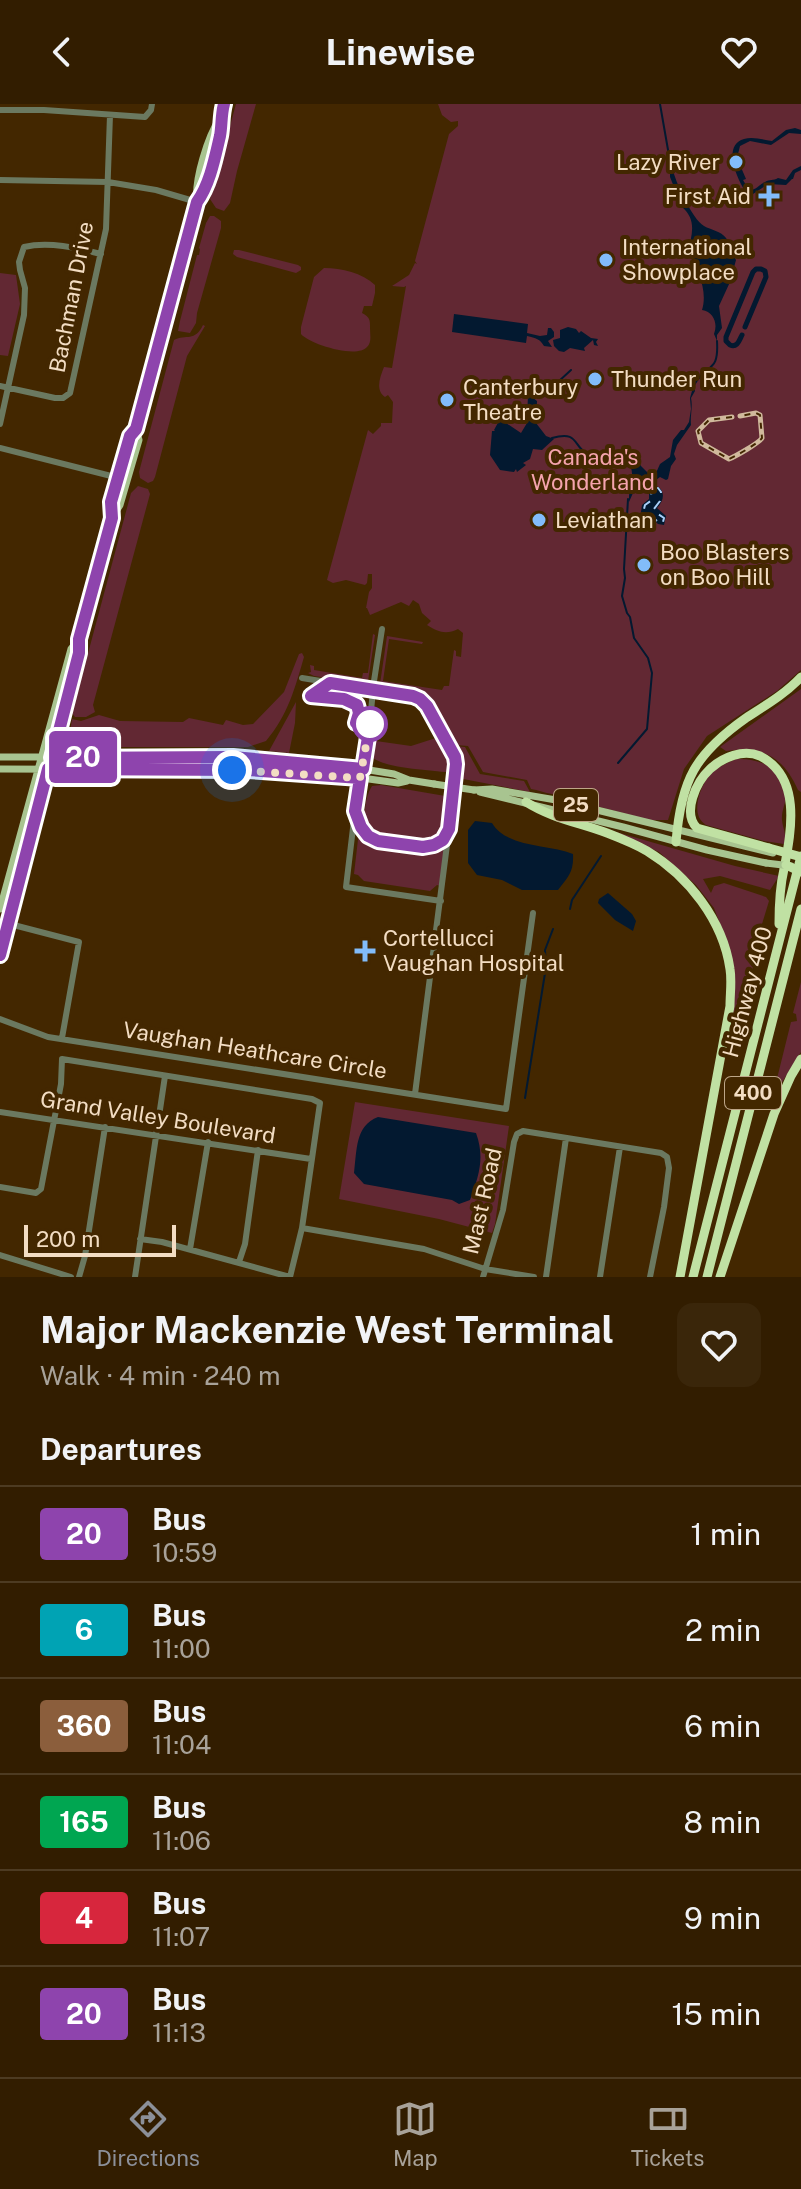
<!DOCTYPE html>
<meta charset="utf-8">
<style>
body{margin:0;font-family:"Public Sans",sans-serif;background:#3a260a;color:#f1f3f6;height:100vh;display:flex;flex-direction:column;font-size:30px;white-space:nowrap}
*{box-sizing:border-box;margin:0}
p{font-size:26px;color:#a8a299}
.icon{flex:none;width:44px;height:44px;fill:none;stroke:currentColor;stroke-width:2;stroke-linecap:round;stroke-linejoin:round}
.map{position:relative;height:1173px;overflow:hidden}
.panel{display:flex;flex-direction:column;background:#321d00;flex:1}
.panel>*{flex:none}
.badge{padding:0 16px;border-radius:6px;font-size:28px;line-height:52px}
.scale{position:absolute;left:24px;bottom:20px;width:152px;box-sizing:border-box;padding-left:8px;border:4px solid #f3ddc3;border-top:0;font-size:22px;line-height:28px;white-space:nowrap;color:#f3ddc3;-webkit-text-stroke:6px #432700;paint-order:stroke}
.you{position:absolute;width:40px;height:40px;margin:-20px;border:6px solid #fff;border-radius:50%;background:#1a73e8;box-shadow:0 0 0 12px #1a73e833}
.map>.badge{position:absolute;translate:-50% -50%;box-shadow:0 0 0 4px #fff}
h2{padding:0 40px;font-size:30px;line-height:72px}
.round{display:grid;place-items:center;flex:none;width:84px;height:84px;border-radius:16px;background:#3a260a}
.overview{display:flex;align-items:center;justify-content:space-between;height:136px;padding:0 40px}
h1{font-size:38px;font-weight:700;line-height:60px}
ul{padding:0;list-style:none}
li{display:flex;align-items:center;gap:24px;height:96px;padding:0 40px;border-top:2px solid #4d3b22}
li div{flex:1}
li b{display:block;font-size:30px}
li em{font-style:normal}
li .badge{min-width:88px;font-weight:700;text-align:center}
header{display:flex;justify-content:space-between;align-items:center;height:104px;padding:0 40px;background:#321d00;font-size:36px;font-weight:700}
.dock{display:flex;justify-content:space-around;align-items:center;height:112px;border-top:2px solid #4d3b22;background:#321d00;font-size:22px;color:#a8a299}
.dock a{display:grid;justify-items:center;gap:4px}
.dock .on{color:#8c9099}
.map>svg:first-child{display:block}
</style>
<header><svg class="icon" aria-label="back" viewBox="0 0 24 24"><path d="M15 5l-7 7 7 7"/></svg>Linewise<svg class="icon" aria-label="heart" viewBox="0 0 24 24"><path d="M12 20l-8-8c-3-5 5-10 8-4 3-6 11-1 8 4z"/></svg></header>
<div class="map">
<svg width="801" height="1173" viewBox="0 0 801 1173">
<rect width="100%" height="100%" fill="#432700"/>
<path fill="#622833" d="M236 0H256L237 67 230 99 224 107 216 104 210 95Z
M438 0H801V566L777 587 707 632 684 665 668 716H649L585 699C575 689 565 692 552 690 545 689 538 686 531 685L527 676 483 668 468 642 456 641 424 590 414 585 380 580 387 532 423 538 422 540 389 535 383 577 442 586 444 582H449L454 546 456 547V552L461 553 463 529 458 525C446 531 438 528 427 521L431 517 422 509 419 500 413 496 409 502 401 498 370 511 367 504H366L369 488 372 484V470H368L367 479 365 481 346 476 333 479 327 476 368 326 373 330 381 322V319H392L393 298 388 291 385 293C375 286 380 273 384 263L392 264 406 182 404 183 392 182 409 171 415 159 417 160 415 157 449 30 458 22V17L451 18 442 11Z
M210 112H214L221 117V124L197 209 196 219 190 229 178 227 180 217 197 151H199L200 145 199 144 206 119Z
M234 146H239L298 161 301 163V166L296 169 237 153 233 150Z
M324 164C342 164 362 169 375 181V189L372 202H364L362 209C370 213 370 216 370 224 370 231 372 238 367 243 357 255 309 240 301 230V223L314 173Z
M0 169 16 171 20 200 8 252 0 251Z
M203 221 205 222 187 252 155 373 153 377 148 379 140 374 139 368 174 236C186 230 195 238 203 221Z
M138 382 148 385 150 390 93 601 95 608 86 613H75L72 609 131 389Z
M373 530 375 531 368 577 363 579 314 572 308 569 311 568 310 561 314 562V566L362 574 363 569H368Z
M302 549 304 553C295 584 288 611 266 637L248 643H71L68 641 72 615 81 617 99 611 120 617 183 618 189 614 223 621 226 616 243 621 253 620 284 588 299 550Z
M801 585V688L798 686C783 652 762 642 726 647L720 643Z
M296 598 295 619 289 649 269 647Z
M436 634 439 635 451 655 453 669C433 666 388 665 373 654L376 637 411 642Z
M453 642 465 643 480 670 524 677 530 688 458 674V657Z
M737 655C760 654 785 665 786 691 786 699 781 708 782 716 783 726 787 729 784 740L764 737 706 721C690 711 699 686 708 673 716 663 727 659 737 655Z
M381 681 451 693C449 704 449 721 443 730 441 732 436 736 433 737 423 741 381 737 373 729 361 718 364 695 372 682Z
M359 727 368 736 376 740 415 748 440 745 447 739 441 782 437 781 430 787 364 777 358 771 354 770Z
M616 728 735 762 779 772 770 786 720 772 703 775 711 789 714 782 724 779 766 793 769 797 762 820 756 824 759 842 732 943 734 949 728 950 726 948 728 841 714 804 696 781 659 748 616 729Z
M801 878V948L781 980 772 1005 770 1003 791 918 797 917 796 910 793 909Z
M355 998 509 1022 495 1120 492 1129 439 1115 339 1095Z"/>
<path fill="#031930" d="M795 24 801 26V30L789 29 771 41 750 37 740 42 737 54 746 75 743 76 749 86C757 86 758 81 765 78 770 75 773 77 778 74L786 76 793 66 801 62V66L795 69 793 75H792L786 81 768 80 753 90 745 87C737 75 722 41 744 35 753 32 763 36 772 37L786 26Z
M672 63C675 77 692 115 704 122 711 126 721 127 726 134 730 139 731 149 736 156L730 178 719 202 722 224 717 231V237L714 230C718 220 714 208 702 206 708 187 698 165 688 148 692 130 697 116 682 103L670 73V64Z
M454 210 528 220 527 229 540 232 547 231 548 224H551L554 228V233L548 237 552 243 544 242C540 235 536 234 527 232L526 239 452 228Z
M568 223 576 225 579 229 581 227 591 234 598 235 596 238 598 242 594 241 593 236 584 244 585 247 570 244 564 248 559 247 554 242 553 236 560 234V226Z
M694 280 695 287 691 294C693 303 690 312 691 321L677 341 674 350 676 355 671 362 668 375 666 376 660 373 652 379 637 380 629 398C628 375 643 362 614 349L618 348 636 353 641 362 649 370 656 369 660 360 670 353 673 336 681 326H684L689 318 691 305 690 294Z
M528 290 537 297 536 319 546 332 554 335 542 346 533 345 530 355 523 359 526 361 517 368 516 365 514 368 500 366 490 351 492 327H495L494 326 500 315 521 329 527 319Z
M653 381C666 384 665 396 657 404L666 412 664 421 658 420 647 410 644 412 641 408 642 401 649 395V384Z
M475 717 492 719C507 744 548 740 573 750 574 768 568 773 558 786H522L502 776 477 771 468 759V726Z
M608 789 632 810 636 817 633 827 615 816 598 799 599 795Z
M378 1013 476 1029C485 1054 479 1071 470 1096L459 1100 452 1096 364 1080 354 1069C357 1046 355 1022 378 1013Z"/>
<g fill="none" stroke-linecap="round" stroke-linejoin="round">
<path stroke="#031930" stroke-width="2" d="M660 0 671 63
M515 280 527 285 533 294 558 278 571 266
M694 281C707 258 719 270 717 237
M552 334C580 326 572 343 589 351 597 355 607 349 614 349
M618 659 647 625 652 569 648 554 634 534 630 513 627 509 622 492 625 474 624 465 628 395
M570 805 572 796 601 752
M525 994 546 863 545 846 553 825"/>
<path stroke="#031930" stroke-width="5" d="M742 231C739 237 737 244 730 241L726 237V233L753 168 756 165H761L765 167 766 173 745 223"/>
<path stroke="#a8cff9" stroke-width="2" stroke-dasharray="10 8" stroke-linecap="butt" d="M654 384H658L661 388 660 397 654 405 655 408 664 414 663 418 660 420 644 405 645 401 652 396 651 388Z"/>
<path stroke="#6b7960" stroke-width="6" d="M0 6H44L145 13 151 6 152 0
M0 76 108 78 156 86 197 98
M0 282 55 294H63L70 289 106 125 110 11
M0 320 24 211 25 184 20 166 19 158 24 143C49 137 77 144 101 150
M0 344 127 376
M382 525 374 577 368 636 355 707 346 783 441 797
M302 574 413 592 427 602 455 653V673
M356 710C359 718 362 727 369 733 379 740 422 746 434 741 440 739 444 734 448 728
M2 818 79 838 62 934
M0 915 48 933 506 1005 533 809
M415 990 453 694
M0 1008 311 1055
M0 1083 36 1089 41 1085 61 980 62 955 312 995 320 999 302 1124 290 1173
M302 1124 424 1145 485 1165 534 1173
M140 1135 162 1138 290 1173
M190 1145 208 1038
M0 1151 71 1173
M239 1158 245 1140 258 1046
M79 1173 85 1152 105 1023
M135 1173 165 972
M483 1173 503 1106 514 1038 517 1030 523 1027 661 1049 667 1053 669 1064 664 1103 650 1173
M546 1173 566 1034
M600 1173 620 1043"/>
<path stroke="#a8c490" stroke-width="7" d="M197 98C210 80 216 53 220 32 222 21 221 11 224 0
M113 412 120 401 139 336 136 325
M0 653H233L363 665 394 670 409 676 434 680
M0 665 248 666 347 672 398 679 407 677
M474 686 492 685 556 696 773 749
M480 688 623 723 707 746 766 759
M0 805 71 545 79 535
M0 850 79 549V535L112 414 111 398 130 332 136 325 197 98C194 76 208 32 220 14"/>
<path stroke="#c0e1a3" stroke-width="9" d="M526 698C551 714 580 719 607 729 620 734 635 740 647 747 688 772 723 816 730 865 732 877 730 890 730 902L680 1173
M676 738C681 676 695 650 746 614 766 601 785 590 801 573
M769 744 697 724C682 709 696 678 710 665 723 653 743 645 760 652 801 673 792 724 784 765 780 782 779 802 779 820
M693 1173 801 752
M707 1173 801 805
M720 1173 774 1010 791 972 801 955"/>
<g stroke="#d0b99c" stroke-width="5">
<path id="rail" d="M732 313 709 316 698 327 701 339 729 355C736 352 759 339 762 334L760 311 756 309 740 312"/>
</g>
<use href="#rail" stroke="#432700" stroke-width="2" stroke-dasharray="6" stroke-linecap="butt"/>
<path stroke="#a8c490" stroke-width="7" d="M434 680 474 686
M766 759 791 762"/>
<path stroke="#c0e1a3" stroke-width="9" d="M769 744 801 753
M786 761 801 768"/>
</g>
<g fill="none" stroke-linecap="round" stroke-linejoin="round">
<g stroke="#fff" stroke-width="18">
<path id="line" d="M0 851 48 665 248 666 360 674 355 707 361 723 368 732 378 737 423 743 434 741 443 736 449 725 456 660 455 653 427 602 420 595 413 592 330 579 311 592 344 595 357 601 359 609 356 619 370 620 363 665 233 653 52 654 79 549V535L112 414 111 398 130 332 136 325 197 98C210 80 215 53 220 32 222 21 221 11 224 0"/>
</g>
<use href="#line" stroke="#8e44ad" stroke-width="12"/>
<path stroke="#f3ddc3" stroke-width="8" stroke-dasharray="0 14.4" d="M232 666 360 674 370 620"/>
</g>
<g fill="#82bcfa" stroke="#432700" stroke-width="3">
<circle cx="736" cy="58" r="8"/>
<path d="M765 80h8v8h8v8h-8v8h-8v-8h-8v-8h8z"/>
<circle cx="606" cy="156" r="8"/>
<circle cx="595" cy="275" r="8"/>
<circle cx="447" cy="296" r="8"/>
<circle cx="539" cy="416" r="8"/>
<circle cx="644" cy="461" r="8"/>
<path d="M361 835h8v8h8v8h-8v8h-8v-8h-8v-8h8z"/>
</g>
<circle fill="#fff" stroke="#8e44ad" stroke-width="4" cx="370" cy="620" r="16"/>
<g text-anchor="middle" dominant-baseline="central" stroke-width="8" stroke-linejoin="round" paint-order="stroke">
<g fill="#432700" stroke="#bea688" stroke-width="2">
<rect x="554" y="685" width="44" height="32" rx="6"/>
<rect x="725" y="973" width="56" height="32" rx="6"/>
</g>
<g font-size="20" font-weight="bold" fill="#f3ddc3">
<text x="576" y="701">25</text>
<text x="753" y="989">400</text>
</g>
<g font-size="22" fill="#f3ddc3" stroke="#432700" text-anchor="start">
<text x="720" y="58" text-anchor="end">Lazy River</text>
<text x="751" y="92" text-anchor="end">First Aid</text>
<text x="622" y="143">International<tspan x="622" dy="25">Showplace</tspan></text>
<text x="611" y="275">Thunder Run</text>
<text x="463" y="283">Canterbury<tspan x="463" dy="25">Theatre</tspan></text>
<text x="555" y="416">Leviathan</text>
<text x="660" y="448">Boo Blasters<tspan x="660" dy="25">on Boo Hill</tspan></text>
<text x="383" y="834">Cortellucci<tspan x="383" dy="25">Vaughan Hospital</tspan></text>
</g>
<g font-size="22" fill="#f3ddc3" stroke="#432700">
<text transform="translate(71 193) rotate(-79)">Bachman Drive</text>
<text transform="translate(747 888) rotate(-75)">Highway 400</text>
<text transform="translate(255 946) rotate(9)">Vaughan Heathcare Circle</text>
<text transform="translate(158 1013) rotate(9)">Grand Valley Boulevard</text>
<text transform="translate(482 1097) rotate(-77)">Mast Road</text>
</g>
<g font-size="22" fill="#f5a4ae" stroke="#432700">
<text x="593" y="353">Canada's<tspan x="593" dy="25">Wonderland</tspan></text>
</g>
</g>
</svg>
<div class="scale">200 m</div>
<div class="you" style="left:232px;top:666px"></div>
<b class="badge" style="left:83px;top:653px;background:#8e44ad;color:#fff">20</b>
</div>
<section class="panel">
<div class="overview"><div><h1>Major Mackenzie West Terminal</h1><p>Walk · 4 min · 240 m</p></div><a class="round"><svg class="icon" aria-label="heart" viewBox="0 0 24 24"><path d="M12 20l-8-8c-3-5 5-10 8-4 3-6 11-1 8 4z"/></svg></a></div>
<h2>Departures</h2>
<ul>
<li><span class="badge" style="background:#8e44ad;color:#fff">20</span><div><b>Bus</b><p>10:59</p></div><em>1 min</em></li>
<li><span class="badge" style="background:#00a3b4;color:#fff">6</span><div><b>Bus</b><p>11:00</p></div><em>2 min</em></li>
<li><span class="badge" style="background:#8b5e3c;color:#fff">360</span><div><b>Bus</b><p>11:04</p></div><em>6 min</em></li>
<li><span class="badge" style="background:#00a651;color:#fff">165</span><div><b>Bus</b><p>11:06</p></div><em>8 min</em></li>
<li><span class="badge" style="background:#d7263d;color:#fff">4</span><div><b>Bus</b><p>11:07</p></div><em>9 min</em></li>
<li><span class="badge" style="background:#8e44ad;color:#fff">20</span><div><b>Bus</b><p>11:13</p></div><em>15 min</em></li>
</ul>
</section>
<nav class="dock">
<a class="on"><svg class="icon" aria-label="directions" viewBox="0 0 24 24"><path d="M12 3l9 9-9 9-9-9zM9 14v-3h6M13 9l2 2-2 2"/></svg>Directions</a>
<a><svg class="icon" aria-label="map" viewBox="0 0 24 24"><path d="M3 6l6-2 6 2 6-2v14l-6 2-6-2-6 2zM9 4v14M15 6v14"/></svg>Map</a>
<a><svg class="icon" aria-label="tickets" viewBox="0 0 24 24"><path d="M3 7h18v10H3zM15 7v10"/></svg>Tickets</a>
</nav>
